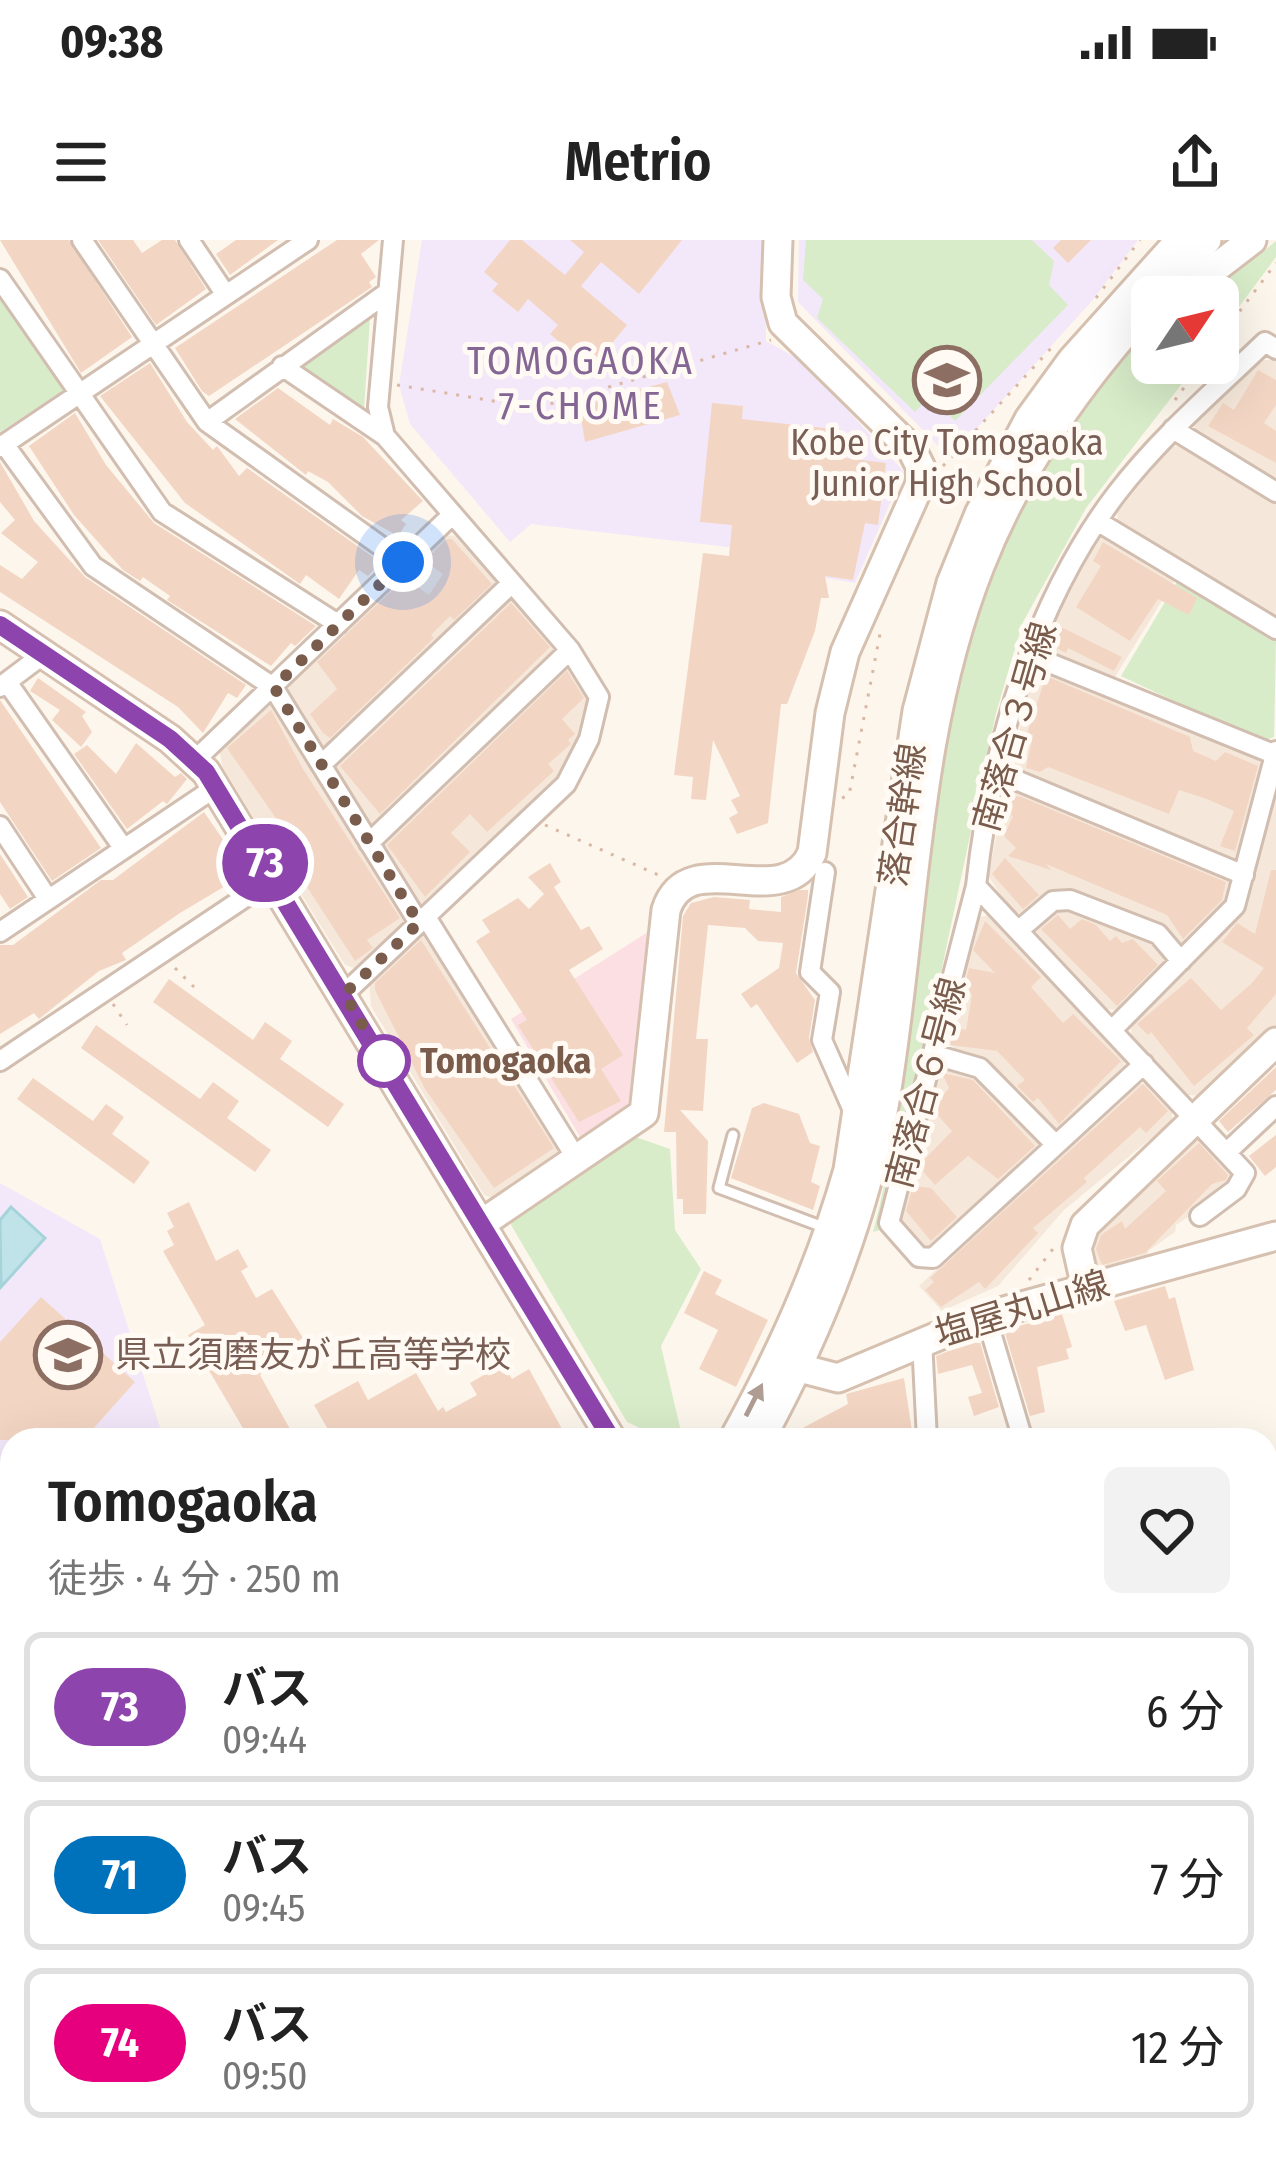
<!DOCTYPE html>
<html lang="ja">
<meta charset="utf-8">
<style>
body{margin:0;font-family:"Fira Sans Condensed","Noto Sans JP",sans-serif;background:#f2f2f2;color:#222;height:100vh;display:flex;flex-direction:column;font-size:45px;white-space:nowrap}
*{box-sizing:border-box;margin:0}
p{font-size:39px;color:#767676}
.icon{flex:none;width:66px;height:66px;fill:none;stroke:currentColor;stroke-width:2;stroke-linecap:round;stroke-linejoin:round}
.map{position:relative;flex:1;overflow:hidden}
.details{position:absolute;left:0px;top:1188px;width:1278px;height:732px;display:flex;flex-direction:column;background:#fff;border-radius:36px 36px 0 0;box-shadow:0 12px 48px #0002}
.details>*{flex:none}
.badge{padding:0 24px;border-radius:39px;font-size:42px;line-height:78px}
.needle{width:78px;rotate:55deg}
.fabs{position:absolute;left:1131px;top:36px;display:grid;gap:24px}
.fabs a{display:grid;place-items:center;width:108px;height:108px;border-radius:18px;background:#fff;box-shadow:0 12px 48px #0002;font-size:60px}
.you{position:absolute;width:60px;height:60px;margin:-30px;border:9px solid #fff;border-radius:50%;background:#1a73e8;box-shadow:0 0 0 18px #1a73e833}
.map>.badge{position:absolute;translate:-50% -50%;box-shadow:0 0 0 6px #fff}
.round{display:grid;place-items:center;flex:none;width:126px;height:126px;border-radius:18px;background:#f2f2f2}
.headline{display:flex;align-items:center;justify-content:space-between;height:204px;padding:0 48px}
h1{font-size:57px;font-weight:600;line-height:90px}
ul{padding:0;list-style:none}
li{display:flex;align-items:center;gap:36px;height:150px;margin:0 24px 18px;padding:0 24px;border:6px solid #e0e0e0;border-radius:18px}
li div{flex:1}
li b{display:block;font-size:45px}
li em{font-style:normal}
li .badge{min-width:132px;font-weight:700;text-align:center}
.status{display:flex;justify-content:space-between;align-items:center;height:84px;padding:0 60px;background:#fff;direction:ltr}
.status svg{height:33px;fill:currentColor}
header{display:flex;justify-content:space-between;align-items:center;height:156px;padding:0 48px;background:#fff;font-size:54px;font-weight:600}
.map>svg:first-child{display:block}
</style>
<div class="status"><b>09:38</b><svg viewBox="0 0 49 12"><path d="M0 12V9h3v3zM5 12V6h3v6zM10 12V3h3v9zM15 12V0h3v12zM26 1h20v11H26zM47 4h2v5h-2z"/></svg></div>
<header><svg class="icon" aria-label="menu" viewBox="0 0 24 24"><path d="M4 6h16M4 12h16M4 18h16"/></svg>Metrio<svg class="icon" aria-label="share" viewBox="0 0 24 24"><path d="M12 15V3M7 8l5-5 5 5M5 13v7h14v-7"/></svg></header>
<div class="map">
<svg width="1276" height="1920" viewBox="0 0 1276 1920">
<rect width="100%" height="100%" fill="#fdf6ec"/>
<path fill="#f5e8da" d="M1259 120H1276V244L1196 195 1194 182Z
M1185 205 1276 261V382L1118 285 1117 272 1171 207Z
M444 295 455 296 496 341V348L327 511 321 510 286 453 287 445Z
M1108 297 1176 338 1112 442 1050 417 1044 403 1095 300Z
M504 358H512L556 409 555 416 376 592 368 591 332 522Z
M562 426H571L588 455 576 507 560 536 422 668 414 667 381 602Z
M1044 431 1258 520 1266 532 1243 616 1232 620 1019 533 1012 517 1034 435Z
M270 463H276L406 676V683L357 729 345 725 223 528 219 510Z
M1276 546V785L1201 856 1188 855 1131 796 1132 777 1237 675 1249 651Z
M1016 547 1230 636 1233 651 1220 675 1188 706H1178L1079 655 1026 674 1013 673 988 636 1005 553Z
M1071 667 1151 700 1165 713 1163 727 1121 770 1105 769 1035 694V683L1056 668Z
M989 675 1125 817 1124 832 1063 891 1049 890 945 800 973 679Z
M422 694 440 705 562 909 492 958 484 955 371 766 369 743Z
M949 824 972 831 1041 900 1039 912 934 1013H920L902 992 898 979 938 831Z
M1134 843 1148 844 1172 869V881L1064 970 998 1046 942 1071 919 1046Z
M1193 892 1232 934 1233 946 1176 985 1175 992 1148 1011 1149 1020 1107 1032 1098 1026 1089 1013 1090 994Z
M1266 1647 1276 1659V1798L1266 1821Z
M1078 1908H1227L1222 1920H1092Z"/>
<path fill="#f3e8fa" d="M422 0H765L766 101 804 122 904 232 855 343 780 330 779 313 531 284 510 302 410 184 399 145Z
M799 0H1138L1091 62 950 218 798 62Z
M0 943 100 999 164 1200H12V1402L0 1392Z
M12 1780V1908H632L630 1920H0V1788Z"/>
<path fill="#fbdfe3" d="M648 692 628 866 580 897 511 779Z"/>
<path fill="#d8ecc9" d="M806 0H1032L1054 21 1049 45 1068 65 955 181 930 156 915 172 817 78 823 59 803 40Z
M1276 1V17L1218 95V57H1206Z
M0 56 64 150 0 192Z
M370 78 364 169 301 125Z
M1152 89V123H1198L1086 268 1023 382 996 473 919 836 880 990 873 992C935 758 909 502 1014 279 1045 212 1090 154 1136 98Z
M1178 340 1276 400 1274 497 1261 502 1121 436Z
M630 895 670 909 675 990 701 1029 661 1106 682 1196 661 1198 627 1182 507 978Z
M1276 1494V1614L1266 1603V1497Z
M12 1816V1908H204L185 1920H0V1823Z"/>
<path fill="#bfe3e8" stroke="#a5d3da" stroke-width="3" d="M11 967 45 998 1 1047 0 980Z"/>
<path fill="#f3d5c3" d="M0 0H69L132 97 81 133Z
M98 0H133L142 13 162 0H175L206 49 156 85Z
M236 0H278L230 35 216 14Z
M337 0H379L361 14 376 37 369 42 372 47 209 156 202 151 175 108Z
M510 0H522L565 35 584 12 570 0H682L639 54 601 22 581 46 627 85 591 129 550 94 558 85 528 59 518 72 492 51 498 44 484 32Z
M1061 0H1091L1068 23 1053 8Z
M150 123 187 182 213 210 217 206 239 236 247 228 380 322 372 332 368 336 359 330 339 359 306 335 300 344 185 263 100 156Z
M1258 130 1276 140V165L1264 183 1276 191V223L1208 186 1223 163 1234 170Z
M667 142 680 175 585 202 579 166Z
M278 148 330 185 333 179 363 197 423 261 401 280 406 284 398 296 362 276 328 242 308 231 306 235 235 179Z
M712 163 743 166 742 179 833 189 830 216 886 223 878 285 865 283 853 340 825 336 829 358H821L815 391 787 464H781L768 583 737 594 729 578 738 573 731 560 740 556 713 500 706 560 691 559 693 537 674 535 703 313 729 316 732 285 700 282Z
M75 173 106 225 154 283 316 386 295 406 291 403 271 426 167 360 170 356 143 337 140 341 123 330 74 275 29 206Z
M0 222 34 281 85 337 246 445 237 458 228 453 203 493 178 467 0 352V325L22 339 38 322 1 293 15 280 0 262Z
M447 299H452L492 344 454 380 450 376 431 395 434 398 330 498 323 493 310 474 337 449 317 422 405 338 429 355 443 334 424 321Z
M1103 302 1197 358 1189 375 1158 359 1130 401 1076 367 1101 326 1093 321Z
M511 363 550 407 380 574 340 526Z
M1061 387 1122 417 1114 431 1068 408 1066 413 1054 407 1052 400Z
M567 431 584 458 562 479 575 494 568 500 571 504 548 524 554 531 487 592 470 574 451 593 470 612 425 657 387 605Z
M1046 436 1190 497 1193 511 1216 521 1225 512 1258 526 1235 611 1220 606 1234 571 1207 559 1179 550 1169 574 1048 527 1040 532 1026 528 1033 495 1027 493Z
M38 438 86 472 82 476 92 492 81 507 52 480 60 470 30 451Z
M0 460 101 608 52 641 0 562Z
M271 470 303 529 400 678 367 700 373 708 355 721 270 590 280 584 227 508Z
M136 503 175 537 181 533 187 539 167 564 163 561 127 589 74 514 87 505 116 534Z
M1019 556 1226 642 1222 660 1183 699 1167 675 1046 624 1051 630 1008 616 1016 608 1004 596 1013 576 1006 573 1012 557Z
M204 572 244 630 242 636 180 673 122 713 126 720 99 731 39 779 34 773 0 794V705H13L101 640H113Z
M0 614 28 657 10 669 0 654Z
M1005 618 1039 655 1023 669 992 634Z
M550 623 561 642 554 647 581 690 589 686 603 709 569 730 623 815 601 829 621 861 579 882 518 785 527 780 476 701 490 692 482 680 518 658 529 669 544 654 528 637Z
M1271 630H1276V754L1247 788 1254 795 1194 846 1151 792 1148 795 1137 784 1191 738 1221 770 1252 743 1264 728 1222 702 1237 683 1255 694Z
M800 650H808V656L796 733 815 760 809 798 813 812 797 823 757 764 751 768 741 754 779 728 783 703 758 701 745 688 708 685 696 799H708L703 871 680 870 708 901 706 974H683V959H677L676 892H664L683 676 691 663 714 657 750 660 749 669 781 672V657Z
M1058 675 1070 689 1082 679 1096 685 1110 701 1116 696 1122 703 1133 699 1158 725 1117 766 1041 689Z
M985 681 1041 737 1031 747 1063 783 1073 774 1121 821 1059 884 1038 858 1033 862 1017 846 1025 840 997 811 950 805 954 787 966 790 972 755 965 743 969 728 995 733 973 710Z
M421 700 554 908 494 948 425 849 375 750V743Z
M169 739 253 800 265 782 292 801 280 819 344 864 328 887 153 762Z
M96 785 200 859 213 842 239 861 227 878 271 910 255 932 81 808Z
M1276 827V850L1228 892 1219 881Z
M942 833 973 840 1035 906 998 939 968 916 935 945 918 926 952 891 932 869 949 848Z
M33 838 93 881 106 864 124 877 112 894 150 922 134 944 17 859Z
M1143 844 1168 871 1146 893 1140 887 1084 938 1087 942 1033 988 1038 993 985 1049 979 1042 941 1067 925 1050 934 1042 930 1038Z
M764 863 799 874 810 903 820 906 811 942 820 946 813 970 731 938 752 868Z
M1276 895V927L1265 936 1249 916Z
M1199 903 1228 935 1226 940 1212 944 1145 1013 1102 1025 1096 1009 1101 995 1122 981 1125 989 1166 951 1157 941Z
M913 946 931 948 957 977 931 1001 906 971Z
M189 962 216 1021 238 1009 248 1027 241 1031 256 1058 272 1049 303 1098 265 1119 267 1129 260 1135 296 1200H250L188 1095 205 1085 163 1011 174 1005 167 991 174 987 167 973Z
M704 1031 722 1040 715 1054 768 1080 736 1147 699 1129 718 1090 684 1073Z
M1165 1046 1169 1059 1175 1057 1194 1130 1165 1140 1146 1085 1125 1091 1114 1061Z
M41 1057 135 1142 83 1200H0V1102Z
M1062 1074 1072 1107 1066 1109 1069 1119 1037 1127 1045 1172 1030 1176 1004 1090Z
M979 1099 999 1167 974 1176 968 1157 982 1153 972 1125 938 1134 936 1116Z
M503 1124 512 1139 529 1129 568 1200H334L314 1165 358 1141 368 1160 416 1133 438 1171 443 1167 446 1172 477 1155 470 1143Z
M904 1138 913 1198 780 1200 848 1164 846 1154Z"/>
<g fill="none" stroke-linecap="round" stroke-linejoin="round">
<g stroke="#d1beb0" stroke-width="15">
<path id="lane" d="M733 895 719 948 826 988"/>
</g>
<g stroke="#d1beb0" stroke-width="24">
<path id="street" d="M82 0 207 182 403 322
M189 0 226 55
M0 39 162 272 338 384
M282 126 385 196
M207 182 388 52
M1173 189 1276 252
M4 204 93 326 273 447 419 683
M0 207 308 0
M1097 281 1276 389
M1030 415 1276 515
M7 442 124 609
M0 447 44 414
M194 521 452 275
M322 524 512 343
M999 533 1244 635
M0 586 48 659
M369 603 570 410
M825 632 810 732 830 752 822 800 856 877
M976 646 889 983 919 1017 933 1018 1144 824
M426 677 578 921
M1018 691 1053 661 1070 660 1158 694 1181 721
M0 692 216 547
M344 754 566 544 589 499 599 457 570 410 385 196 378 167 393 0
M1112 790 1235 666 1276 511
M935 815 980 828 1054 903
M0 821 274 638
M1227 912 1276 866
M1200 976 1236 949 1245 933 976 646C991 510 1033 363 1117 253 1160 197 1214 151 1265 102L1276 109
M986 1076 1023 1200
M922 1100 927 1200
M0 1520 12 1533
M801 1908 811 1920
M935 1908 945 1920
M1071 1908 1080 1920
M673 1920 675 1908"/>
</g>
<g stroke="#d6c0b0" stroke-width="33">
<path id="secondary" d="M1156 57 1207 0
M1178 57 1252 0
M0 385 170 499 206 532 612 1200
M481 984 644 873 666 670C688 601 784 677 812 613L830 473 845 412 919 246 921 228 912 210 783 83 776 57 778 0
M1086 1048 1077 1008 1085 985 1276 802
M784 1124 838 1138 986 1076 1276 996
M733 1200C781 1114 821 1025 848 930L917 471 951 343 979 274 1029 179 1072 120 1180 0
M760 1200C818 1094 864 981 885 861 915 684 913 495 980 326 1019 226 1081 141 1152 62
M1266 1455 1276 1453
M0 1614 12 1627
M0 1701 12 1693
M0 1734 12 1726"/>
</g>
<path stroke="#d9b8a5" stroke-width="3" stroke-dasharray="3 9" stroke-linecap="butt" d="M1096 58 1140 0
M1218 100 1276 23
M397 145 536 168 771 100
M1175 160 1202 123
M943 226 1054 105
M842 558 849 555 881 389
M545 585 663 637
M175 728 194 747
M113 764 127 785
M1029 1040 1056 1005
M633 1196 655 1200
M683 1200 715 1188
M1266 1613 1276 1623
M0 1769 12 1761
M1266 1844 1276 1822
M643 1920 645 1908
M1230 1920 1236 1908"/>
<use href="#lane" stroke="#fff" stroke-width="9"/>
<use href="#street" stroke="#fff" stroke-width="18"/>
<use href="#secondary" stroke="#fff" stroke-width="27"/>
</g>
<defs><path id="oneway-solid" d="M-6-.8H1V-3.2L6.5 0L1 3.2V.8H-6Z" transform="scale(3)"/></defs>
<use fill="#af9d94" href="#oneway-solid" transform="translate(754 1160) rotate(-63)"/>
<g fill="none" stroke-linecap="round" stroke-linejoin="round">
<g stroke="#fff" stroke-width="27">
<path id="line" d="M0 385 170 499 206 532 612 1200"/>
</g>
<use href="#line" stroke="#8e44ad" stroke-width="18"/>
<path stroke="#7a5c4d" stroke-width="12" stroke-dasharray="0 21.6" d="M384 821 344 754 419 683 274 447 403 322"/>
</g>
<defs>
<g id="school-ring" transform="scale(3.45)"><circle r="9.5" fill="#fffaf3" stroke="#8d6e63" stroke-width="1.5"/><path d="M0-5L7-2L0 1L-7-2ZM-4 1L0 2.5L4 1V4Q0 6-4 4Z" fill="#8d6e63"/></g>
</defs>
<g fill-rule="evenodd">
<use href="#school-ring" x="947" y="140"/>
<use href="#school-ring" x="68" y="1115"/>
</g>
<circle fill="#fff" stroke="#8e44ad" stroke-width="6" cx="384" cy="821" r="24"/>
<g text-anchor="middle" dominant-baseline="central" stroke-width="10" stroke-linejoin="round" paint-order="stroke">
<g font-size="36" fill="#785e54" stroke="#fffaf3">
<text x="947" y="203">Kobe City Tomogaoka<tspan x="947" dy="41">Junior High School</tspan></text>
<text x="115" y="1115" text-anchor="start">県立須磨友が丘高等学校</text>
</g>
<g font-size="36" fill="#7a5c4d" stroke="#fffaf3">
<text transform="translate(1015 487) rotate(-74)">南落合３号線</text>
<text transform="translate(903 575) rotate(-82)">落合幹線</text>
<text transform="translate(926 843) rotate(-75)">南落合６号線</text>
<text transform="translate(1022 1069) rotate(-17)">塩屋丸山線</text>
</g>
<g font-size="36" font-weight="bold" fill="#7a5c4d" stroke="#fffaf3" text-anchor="start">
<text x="420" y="821">Tomogaoka</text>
</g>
<g font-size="39" letter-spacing="3" fill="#846695" stroke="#fffaf3">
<text x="581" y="121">TOMOGAOKA<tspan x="581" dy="45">7-CHOME</tspan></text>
</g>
</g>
</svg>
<div class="fabs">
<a><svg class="needle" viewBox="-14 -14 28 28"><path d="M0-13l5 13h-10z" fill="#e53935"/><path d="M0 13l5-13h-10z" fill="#767676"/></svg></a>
</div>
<div class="you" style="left:403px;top:322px"></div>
<b class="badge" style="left:265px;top:623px;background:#8e44ad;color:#fff">73</b>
<section class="details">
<div class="headline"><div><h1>Tomogaoka</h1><p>徒歩 · 4 分 · 250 m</p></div><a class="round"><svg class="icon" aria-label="heart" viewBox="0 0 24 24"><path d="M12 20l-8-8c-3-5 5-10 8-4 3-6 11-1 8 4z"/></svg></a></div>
<ul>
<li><span class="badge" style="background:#8e44ad;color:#fff">73</span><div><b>バス</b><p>09:44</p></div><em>6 分</em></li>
<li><span class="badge" style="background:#0072bc;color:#fff">71</span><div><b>バス</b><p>09:45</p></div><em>7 分</em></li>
<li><span class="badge" style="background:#e6007e;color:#fff">74</span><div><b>バス</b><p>09:50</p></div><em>12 分</em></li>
</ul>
</section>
</div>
